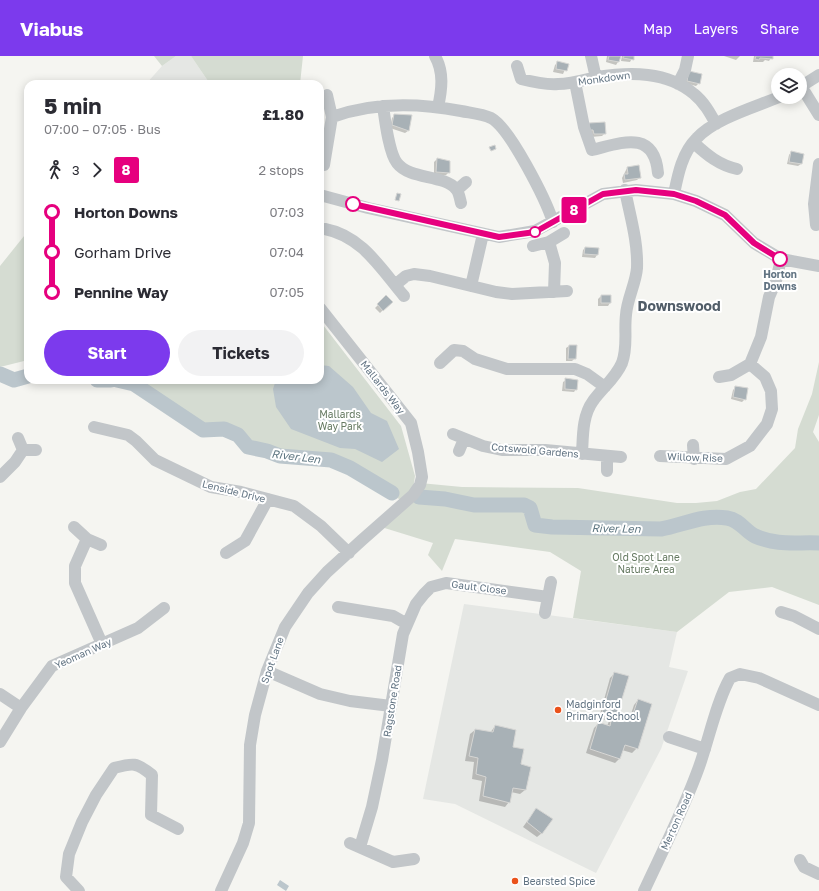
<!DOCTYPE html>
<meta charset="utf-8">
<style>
body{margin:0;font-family:"Golos Text",sans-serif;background:#f2f2f3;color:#2b2b33;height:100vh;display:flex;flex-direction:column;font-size:15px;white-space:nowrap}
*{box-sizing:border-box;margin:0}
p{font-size:13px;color:#7c7c81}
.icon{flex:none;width:22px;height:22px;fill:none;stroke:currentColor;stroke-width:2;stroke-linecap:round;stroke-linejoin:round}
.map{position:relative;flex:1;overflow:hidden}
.sheet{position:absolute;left:24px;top:24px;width:300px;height:304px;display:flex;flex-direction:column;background:#fff;border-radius:12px;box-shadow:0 2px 10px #0003}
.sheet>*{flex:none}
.badge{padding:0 8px;border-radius:3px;font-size:14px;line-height:26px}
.controls{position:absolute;left:771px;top:12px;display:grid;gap:8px}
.controls a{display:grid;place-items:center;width:36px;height:36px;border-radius:50%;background:#fff;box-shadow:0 2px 10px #0003;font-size:20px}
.map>.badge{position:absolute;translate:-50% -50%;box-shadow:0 0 0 2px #fff}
.legs{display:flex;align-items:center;gap:6px;height:44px;padding:0 20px;font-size:13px}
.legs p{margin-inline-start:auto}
.overview{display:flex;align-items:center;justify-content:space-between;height:68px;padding:0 20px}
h1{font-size:22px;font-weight:700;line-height:30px}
.button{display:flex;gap:8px;margin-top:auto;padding:8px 20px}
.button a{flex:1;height:46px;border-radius:24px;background:#7c3aed;color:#fff;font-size:16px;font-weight:700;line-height:46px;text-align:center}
.button a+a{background:#f2f2f3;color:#2b2b33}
ul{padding:0 20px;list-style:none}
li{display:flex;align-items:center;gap:14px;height:40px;font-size:15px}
li i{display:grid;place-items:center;width:6px;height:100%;margin:0 5px;background:currentColor}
li i::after{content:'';width:10px;height:10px;margin:-5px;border:3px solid;border-radius:50%;background:#fff}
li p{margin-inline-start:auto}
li:first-child i{background:linear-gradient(#0000 50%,currentColor 0)}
li:last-child i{background:linear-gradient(currentColor 50%,#0000 0)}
header{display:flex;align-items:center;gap:24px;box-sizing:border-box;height:56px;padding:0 20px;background:#7c3aed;color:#fff}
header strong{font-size:19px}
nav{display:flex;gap:22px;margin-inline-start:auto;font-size:14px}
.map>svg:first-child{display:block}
</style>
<header>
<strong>Viabus</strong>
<nav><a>Map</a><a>Layers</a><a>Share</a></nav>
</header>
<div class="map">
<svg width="819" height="835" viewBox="0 0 819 835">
<rect width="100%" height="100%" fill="#f5f5f1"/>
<path fill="#e5e7e4" d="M176 0H191L210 28H146L162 10Z
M464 548 677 576 669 611 688 615 661 693 596 817 455 748 423 743Z"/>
<path fill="#d5dcd2" d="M154 0H176L162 10Z
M191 0H303L300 28H210Z
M28 175V304L0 311V210Z
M320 265 401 370 415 420 413 433 420 427 462 431 578 432 677 447H696L717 445 740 436 756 433 795 392 798 373 812 338 819 306V359L813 376 819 386V549L772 531 729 536 677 576 573 562 581 515 550 496 455 483 442 515 428 499 433 487 378 470 403 444 390 440 339 410 251 398 243 386 235 380 202 376 133 330 122 326 103 327 102 324H320Z"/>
<path fill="#bbc6cc" d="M320 309 329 310 353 331 371 357 387 365 399 393 382 406 355 393 340 392 291 373 276 351 273 333 276 324H320Z
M280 824 289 830 286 835 277 829Z"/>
<path fill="#0003" d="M607 0H620L618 6 616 9 606 6Z
M622 0H633L630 6 621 5Z
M724 0H740L736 4Z
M754 0H772L769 5 765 4 763 6H753Z
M558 6 567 9 563 18 553 16 555 9Z
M687 19 699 27 696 30 685 27Z
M395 59 408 75 405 77 390 72 392 62Z
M587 71 605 77 602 80 591 81Z
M791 96 801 108 798 110 787 108 789 99Z
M437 103 449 116 446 119H434V106Z
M627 112 640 121 637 124 623 127 622 122Z
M585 192 597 199 595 202 582 201 583 194Z
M601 240 610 247 608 250H598V243Z
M386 241 391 246 380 257 375 252Z
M569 290 575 302 572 305H566V292Z
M566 324 576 333 574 336 562 335 563 326Z
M736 331 745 343 742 346 731 343 733 334Z
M615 617 617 657 630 661 634 649 638 644 637 692 632 697 622 694 620 702 615 707 586 697 594 672 599 667 607 670 609 665 599 662 610 622Z
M495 670 512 691 520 709 525 734 520 738 511 736 509 746 505 751 479 745 482 725 472 723 474 706 465 705 470 678 475 674 490 677Z
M536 753 542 777 537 781 523 771Z"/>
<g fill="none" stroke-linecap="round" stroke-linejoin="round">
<path stroke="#bbc6cc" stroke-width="15" d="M0 318 14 324 28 320
M97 324H111
M117 324 134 328 203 374 224 373 238 379 248 391 267 395 280 400 331 404 350 412 392 437
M419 441 445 443 474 449H524L530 452 535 469 552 471 661 473C683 469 704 458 727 462 740 464 745 475 755 480 778 490 795 486 819 487"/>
</g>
<path fill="#a8b1b6" stroke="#d6d6d4" d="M609 0H621L619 6 608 4Z
M624 0H634V4L623 2Z
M756 0H773V3L760 2 759 4 755 3Z
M557 5 569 8 567 15 556 13Z
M689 15 702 18 700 28 687 25Z
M394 58 412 59 409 75 392 69Z
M605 66 606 78H594L593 74H589V67Z
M495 89 496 93 491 95 489 91Z
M791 95 804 98 802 108 789 106Z
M437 102 450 105V117L436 116Z
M639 109 641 122 625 124 624 118H628L627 111Z
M397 137 401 138 399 145 395 144Z
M585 191 599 192 598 199 584 198Z
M386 239 393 246 383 255 377 248Z
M601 239H611V247H601Z
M569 289H577L576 303H568Z
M565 322 578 324 577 334 565 333Z
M735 330 748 332 746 344 733 341Z
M614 616 629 620 618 656 632 661 638 643 652 648 638 693 625 689 620 703 590 693 598 666 610 670 612 660 602 657Z
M495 669 516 674 513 691 524 693 521 708 531 711 526 734 513 732 510 747 483 740 486 721 476 718 478 702 469 700 475 673 493 676Z
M536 752 553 763 542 778 527 766Z"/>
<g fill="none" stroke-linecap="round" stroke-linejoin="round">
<path stroke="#c2c6c9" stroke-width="12" d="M435 0C444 16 442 33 438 51
M591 0 596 22
M517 10 521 23C533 26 546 29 558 28 571 28 584 24 597 21 630 16 667 15 694 38 704 46 710 57 716 68
M575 26 584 71 592 94C621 87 654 73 658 117
M678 28 685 14 688 0
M801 30 819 59
M800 31 819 19
M383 50C385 64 389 97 397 107 410 124 443 118 456 133 459 136 460 143 461 147
M332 61C373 46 419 47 461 55 471 57 482 58 491 62 510 72 546 144 553 166
M694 87C707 99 719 109 737 113
M324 109 332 61 327 39
M457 134 466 126
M674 138C678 118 682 97 697 82 714 63 755 51 779 41
M320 139 368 152 499 181 535 175 603 138 636 134 674 138 696 145 725 159 754 187 781 203 819 210
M816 169 814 148 819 108
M325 173C362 180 381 213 404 240
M549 186 555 207 554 236
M533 190 549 186 564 177
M395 229 406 220 414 218 430 220 496 236 512 238 567 235
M471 230 483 178
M440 307 454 294 463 295 475 303 507 313H575L587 318 605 331
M719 321 731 319 750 308 761 281 769 241 776 225 781 203
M94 371 128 379 136 385 155 404 211 431 241 436 294 450 321 470 349 497
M453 378 483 390 502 394H545L621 401
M18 382 23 394H36
M693 389 694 403
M459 395 464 383
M582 398C583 381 582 360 593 345 602 332 615 323 622 307 628 291 624 275 626 259 627 243 636 227 637 212 638 185 630 160 625 134
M660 400 726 403 750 390 767 368 772 353 771 335 765 321 750 308
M607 415V401
M0 421 15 406 23 394
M74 471 87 483 101 489
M87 483 75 510V527L102 588
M226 497 245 485 268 443
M338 551 393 560 407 568
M781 556 794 560 819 573
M545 557 551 526
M267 615 320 638 350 645 391 650
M0 638 21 652
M669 681 705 693
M0 686 21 652 52 610 138 572 164 552
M350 787 393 806 414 803
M360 791 372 751 382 704 403 578 416 548 424 538 431 531 446 527 548 541
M800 804 804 811 819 818
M79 835 66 821 69 798 82 766 96 739 114 712C133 707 136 706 152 719L151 759 178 773
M221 835 243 787 249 767 250 689 255 659 267 615 285 571 308 537 327 516 362 484 413 439 420 429 422 421 418 396 411 367 320 252
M644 835C663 794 684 753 699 711 709 683 716 647 730 622L740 618 759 622 819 649"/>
</g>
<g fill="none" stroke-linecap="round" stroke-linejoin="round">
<g stroke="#fff" stroke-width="9">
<path id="line-1" d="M353 148 499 181 535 176 603 138 636 134 674 138 696 145 725 159 754 187 780 203"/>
</g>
<use href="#line-1" stroke="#e6007e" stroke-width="6"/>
</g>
<g fill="#fff" stroke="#e6007e" stroke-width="2">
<circle cx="353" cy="148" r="7"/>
<circle cx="535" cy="176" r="5"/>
<circle cx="780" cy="203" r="7"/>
</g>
<g fill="#ea521b" stroke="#fff" stroke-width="1.5">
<circle cx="558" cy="654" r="4"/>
<circle cx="515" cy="825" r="4"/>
</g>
<g text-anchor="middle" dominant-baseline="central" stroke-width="4" stroke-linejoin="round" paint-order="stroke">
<g font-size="10" fill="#627483" stroke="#fff">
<text transform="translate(604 22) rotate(-8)">Monkdown</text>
<text transform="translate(383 331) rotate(52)">Mallards Way</text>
<text transform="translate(535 394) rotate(5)">Cotswold Gardens</text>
<text transform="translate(695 401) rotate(2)">Willow Rise</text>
<text transform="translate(234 435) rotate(14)">Lenside Drive</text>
<text transform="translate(479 531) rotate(7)">Gault Close</text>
<text transform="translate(83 597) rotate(-24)">Yeoman Way</text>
<text transform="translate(272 604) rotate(-70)">Spot Lane</text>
<text transform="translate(392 645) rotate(-81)">Ragstone Road</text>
<text transform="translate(676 765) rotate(-66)">Merton Road</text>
</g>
<g font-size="10" font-weight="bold" fill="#627483" stroke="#fff">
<text x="780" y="218">Horton<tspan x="780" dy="12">Downs</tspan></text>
</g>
<g font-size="10" fill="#667a62" stroke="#fff">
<text x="340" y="358">Mallards<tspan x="340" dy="12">Way Park</tspan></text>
<text x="646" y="501">Old Spot Lane<tspan x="646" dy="12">Nature Area</tspan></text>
</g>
<g font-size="10" fill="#627483" stroke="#fff" text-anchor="start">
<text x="566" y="648">Madginford<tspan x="566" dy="12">Primary School</tspan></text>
<text x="523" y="825">Bearsted Spice</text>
</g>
<g font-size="11" font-style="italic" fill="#5e7681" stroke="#fff">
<text transform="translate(296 400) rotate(7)">River Len</text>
<text transform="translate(616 472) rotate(1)">River Len</text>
</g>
<g font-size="14" font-weight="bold" fill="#515d68" stroke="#fff">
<text x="679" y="249">Downswood</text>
</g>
</g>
</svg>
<div class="controls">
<a><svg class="icon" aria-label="layers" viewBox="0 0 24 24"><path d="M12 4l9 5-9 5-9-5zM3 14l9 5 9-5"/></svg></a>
</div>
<b class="badge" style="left:574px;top:154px;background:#e6007e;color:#fff">8</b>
<section class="sheet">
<div class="overview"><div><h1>5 min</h1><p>07:00 – 07:05 · Bus</p></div><b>£1.80</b></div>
<div class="legs"><svg class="icon" aria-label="walk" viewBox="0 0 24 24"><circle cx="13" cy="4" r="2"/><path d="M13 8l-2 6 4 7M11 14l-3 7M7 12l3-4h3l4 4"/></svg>3<svg class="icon" aria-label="forward" viewBox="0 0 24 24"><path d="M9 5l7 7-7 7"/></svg><b class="badge" style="background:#e6007e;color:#fff">8</b><p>2 stops</p></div>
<ul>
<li><i style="color:#e6007e"></i><b>Horton Downs</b><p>07:03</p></li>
<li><i style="color:#e6007e"></i><span>Gorham Drive</span><p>07:04</p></li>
<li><i style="color:#e6007e"></i><b>Pennine Way</b><p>07:05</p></li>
</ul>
<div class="button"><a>Start</a><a>Tickets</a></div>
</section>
</div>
